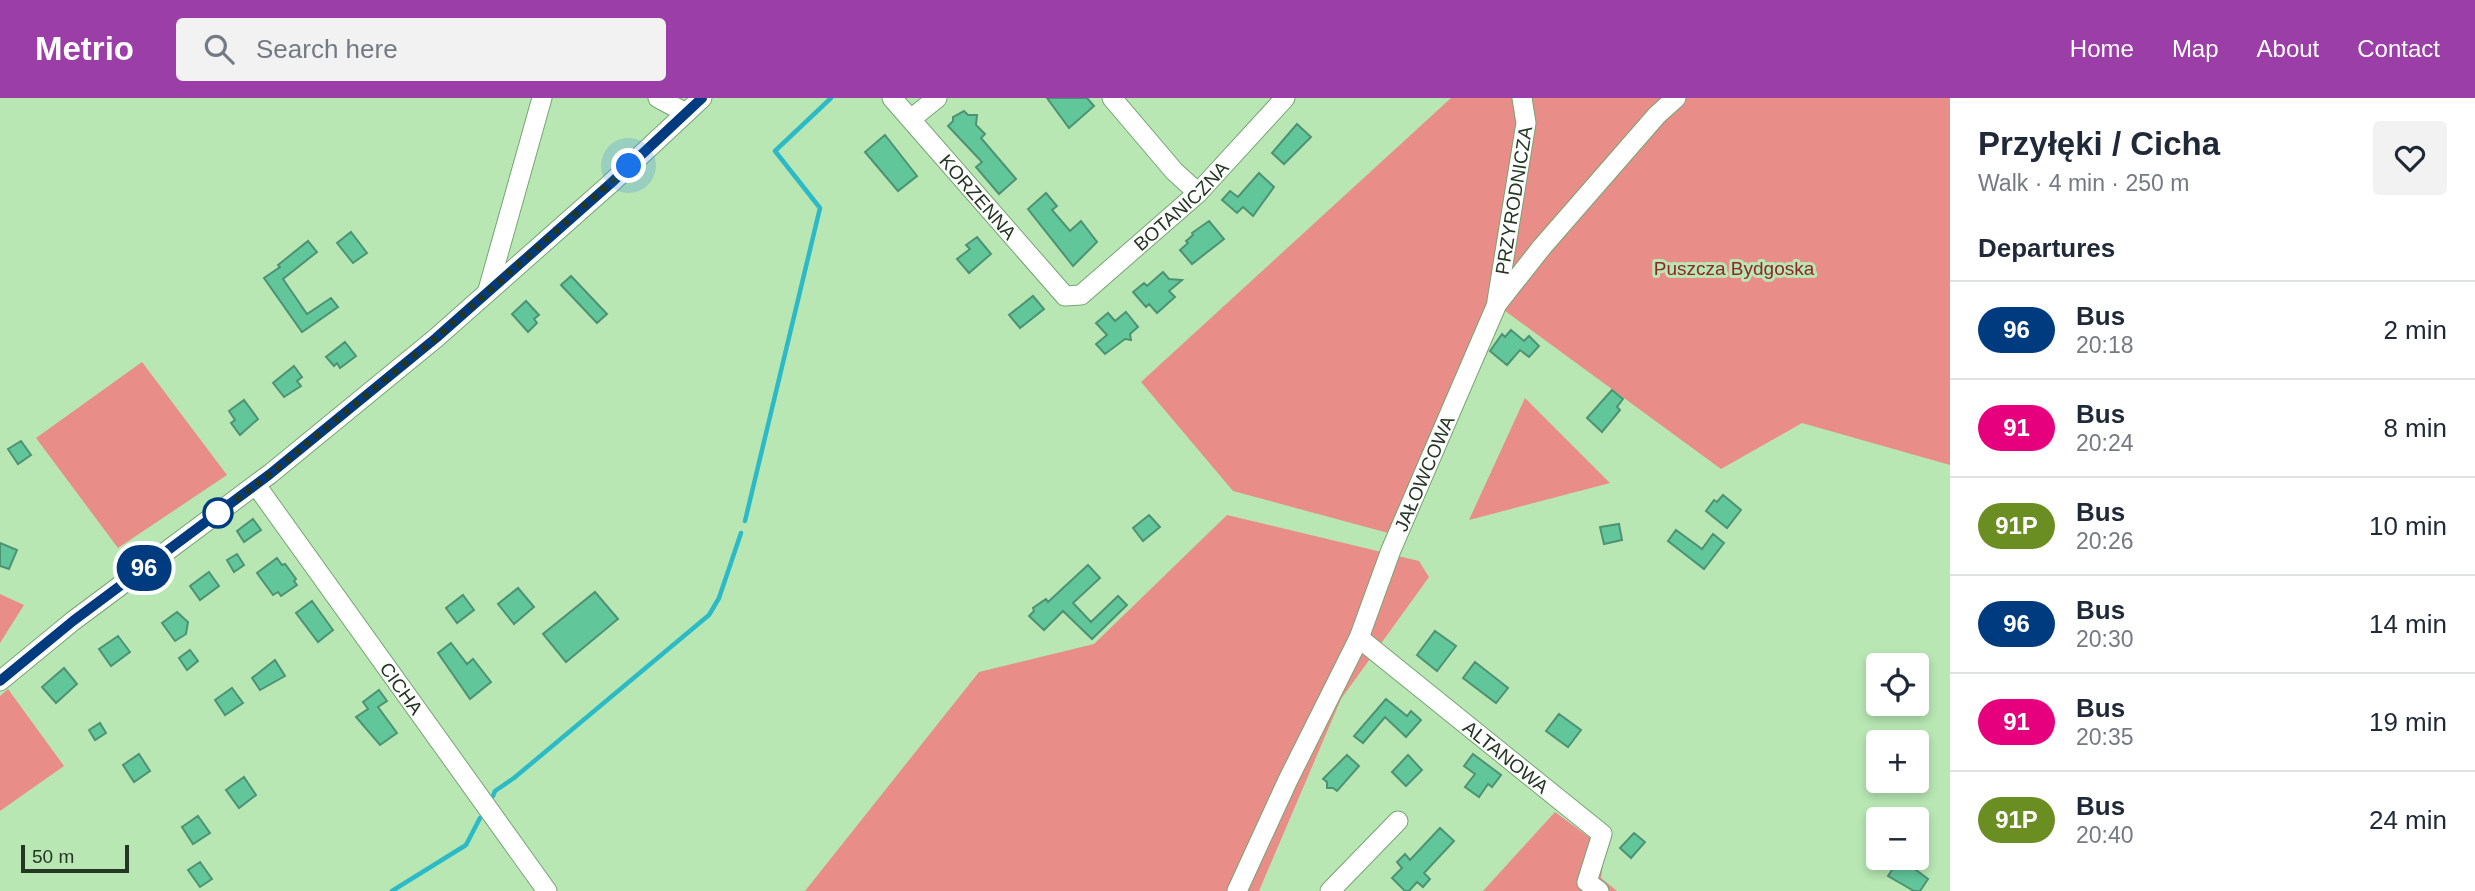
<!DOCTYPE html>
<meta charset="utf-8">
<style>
body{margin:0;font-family:Arial,sans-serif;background:#f2f2f3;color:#1f2937;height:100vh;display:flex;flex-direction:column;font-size:26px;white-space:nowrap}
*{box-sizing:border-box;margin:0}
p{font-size:23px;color:#747a83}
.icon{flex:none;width:38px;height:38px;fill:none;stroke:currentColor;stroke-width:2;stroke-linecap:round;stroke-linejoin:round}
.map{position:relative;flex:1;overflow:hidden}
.side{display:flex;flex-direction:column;background:#fff;width:525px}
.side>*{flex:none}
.badge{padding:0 14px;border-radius:23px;font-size:24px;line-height:46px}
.buttons{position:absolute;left:1866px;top:555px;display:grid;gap:14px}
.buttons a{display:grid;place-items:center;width:63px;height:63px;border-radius:7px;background:#fff;box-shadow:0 4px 10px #0003;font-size:35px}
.scale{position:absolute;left:21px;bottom:18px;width:108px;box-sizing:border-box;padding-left:7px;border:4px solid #243723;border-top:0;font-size:19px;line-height:24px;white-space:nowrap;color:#243723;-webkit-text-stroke:5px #b8e7b4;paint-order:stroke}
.you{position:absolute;width:35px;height:35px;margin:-18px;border:5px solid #fff;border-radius:50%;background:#1a73e8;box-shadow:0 0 0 10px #1a73e833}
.map>.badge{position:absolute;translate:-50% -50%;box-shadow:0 0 0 4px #fff}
h2{padding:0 28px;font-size:26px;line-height:63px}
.round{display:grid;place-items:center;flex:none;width:74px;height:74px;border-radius:7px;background:#f2f2f3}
.head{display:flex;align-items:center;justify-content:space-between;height:119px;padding:0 28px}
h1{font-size:33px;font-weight:600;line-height:52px}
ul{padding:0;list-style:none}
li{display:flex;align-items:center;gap:21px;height:98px;padding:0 28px;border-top:2px solid #e0e1e3}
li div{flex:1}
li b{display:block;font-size:26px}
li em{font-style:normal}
li .badge{min-width:77px;font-weight:700;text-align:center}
header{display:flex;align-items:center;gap:42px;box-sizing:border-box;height:98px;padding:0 35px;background:#9c3ea8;color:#fff}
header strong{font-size:33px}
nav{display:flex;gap:38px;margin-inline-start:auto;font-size:24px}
.search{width:490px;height:63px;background:#f2f2f3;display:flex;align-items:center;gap:18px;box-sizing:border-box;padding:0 24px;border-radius:7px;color:#747a83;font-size:26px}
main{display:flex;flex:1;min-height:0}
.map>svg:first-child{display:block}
</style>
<header>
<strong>Metrio</strong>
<div class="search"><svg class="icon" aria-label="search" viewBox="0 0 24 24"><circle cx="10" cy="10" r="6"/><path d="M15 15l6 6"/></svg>Search here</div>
<nav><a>Home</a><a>Map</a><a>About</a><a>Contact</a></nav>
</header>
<main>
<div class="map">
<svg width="1950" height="793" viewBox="0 0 1950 793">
<rect width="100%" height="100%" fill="#b8e7b4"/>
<path fill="#e98d89" d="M1451 0H1950V367L1802 325 1721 371 1497 207 1392 436 1233 393 1141 284Z
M142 264 227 377 118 450 36 340Z
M1525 300 1610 385 1469 422Z
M1227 417 1419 463 1429 479 1341 601 1259 793H805L979 574 1094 546Z
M0 496 24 507 0 545Z
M8 591 64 668 0 713V598Z
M1555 714 1605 751 1601 780 1617 793H1483Z"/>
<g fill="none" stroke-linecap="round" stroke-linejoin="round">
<path stroke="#2cbbc6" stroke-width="4.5" d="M745 423 820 110 775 53 831 0
M493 698 495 693 514 680 709 517 719 500 741 435
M392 793 466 747 480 720"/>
</g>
<path fill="#62c69b" stroke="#4e9274" stroke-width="2" d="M1047 0H1087L1094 8 1069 30Z
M964 13 968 17H977L976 27 985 36 981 40 1016 81 999 96 976 69 982 64 948 28 953 23V19Z
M1297 26 1311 39 1284 66 1272 55Z
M885 37 917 78 898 93 865 54Z
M1259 75 1274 89 1253 118 1243 109 1237 115 1222 102 1230 93 1238 99Z
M1046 95 1057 108 1052 112 1070 133 1081 123 1097 144 1073 168 1028 111Z
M1209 123 1224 141 1192 166 1180 152 1188 145 1186 143 1193 137 1192 135Z
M351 134 367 155 353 165 337 145Z
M977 139 991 156 969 175 957 161 970 151 966 147Z
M308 143 317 154 283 181 307 216 331 200 338 209 302 234 264 180 280 169 278 167Z
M1163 174 1169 181 1182 182 1169 193 1175 199 1157 215 1149 206 1146 209 1133 194 1144 185 1147 188Z
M571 178 607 216 597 225 561 187Z
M1033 198 1044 211 1020 230 1009 217Z
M526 203 539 217 534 221 537 225 528 234 512 216Z
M1126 214 1138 229 1130 236 1131 242 1125 241 1105 256 1096 246 1107 237 1096 225 1108 215 1115 223Z
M1511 232 1524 243 1529 238 1539 248 1529 259 1520 252 1507 267 1490 253 1502 236 1505 239Z
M345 244 356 258 340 270 337 265 334 268 326 259Z
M294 268 302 279 297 283 301 288 284 299 273 285Z
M1612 292 1623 301 1617 309 1620 312 1602 334 1587 320Z
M244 302 258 321 240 337 231 325 235 322 229 313Z
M21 343 31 357 18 366 8 351Z
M1723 397 1741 412 1727 430 1706 413 1714 402 1717 404Z
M1149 417 1160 429 1143 443 1133 430Z
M253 421 261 432 244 444 237 433Z
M1619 426 1622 442 1604 446 1600 429Z
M1676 432 1702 451 1713 436 1724 445 1704 471 1668 443Z
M0 445 17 452 9 471 0 468Z
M237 456 244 467 234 474 227 462Z
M277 460 282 467 285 466 296 481 294 483 297 487 281 498 278 494 273 497 257 475Z
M1088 467 1100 480 1073 505 1091 524 1118 498 1127 507 1092 541 1063 513 1044 532 1029 518 1034 513 1033 510 1046 501 1048 504Z
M209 474 219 488 200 502 190 488Z
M518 490 534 509 514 526 498 506Z
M595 494 618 521 566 564 543 536Z
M463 497 474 512 457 525 446 510Z
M312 503 333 532 318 544 296 515Z
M177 514 188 524 186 536 175 543 162 525Z
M1435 533 1456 548 1437 573 1417 557Z
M118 538 130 554 111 568 99 551Z
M451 545 467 566 473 561 491 584 470 601 438 555Z
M190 552 198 563 187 572 179 560Z
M275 562 285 578 260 592 252 580Z
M1475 564 1508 590 1496 605 1463 580Z
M64 570 77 586 56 605 42 589Z
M232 590 243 605 225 617 215 602Z
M379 592 387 603 378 609 397 635 380 647 356 619 368 611 363 604Z
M1386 601 1407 618 1411 613 1421 622 1406 639 1385 619 1363 645 1354 638Z
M1559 616 1581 632 1568 649 1546 633Z
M100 625 106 635 95 642 89 632Z
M139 656 150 673 134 684 123 667Z
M1473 656 1501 677 1492 689 1488 686 1479 699 1465 689 1475 676 1464 668Z
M1347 657 1359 668 1337 693 1333 690H1327V684L1323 681Z
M1408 657 1422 672 1406 688 1392 674Z
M244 679 256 697 239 710 226 692Z
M198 718 210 735 193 746 182 729Z
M1440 730 1454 743 1424 775 1430 781 1423 789 1417 784 1409 793H1405L1392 780 1402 770 1397 764 1405 756 1410 762Z
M1634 735 1645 744 1631 760 1620 750Z
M1900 760 1928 781 1920 793H1914L1888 778 1892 772 1890 767H1895Z
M200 764 212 781 200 789 188 772Z"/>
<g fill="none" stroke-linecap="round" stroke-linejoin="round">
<g stroke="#77a474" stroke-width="21">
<g id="minor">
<path d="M658 0 686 15"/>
<path id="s1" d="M892 0 1065 198 1081 197 1198 95 1285 0"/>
<path d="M1112 0 1174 73 1198 95"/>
<path d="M911 21 937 0"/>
<path d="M488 192 542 0"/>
<path id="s2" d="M1497 203 1526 25 1522 0"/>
<path id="s3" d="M256 387 547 793"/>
<path id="s4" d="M1359 540 1602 736 1587 784 1599 793"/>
<path d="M0 583 73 523 270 376 436 240 610 86 702 0"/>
<path id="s5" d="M1237 793 1288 682 1359 540 1391 452 1497 206 1542 149 1657 17 1676 0"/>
<path d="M1330 793 1398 723"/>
</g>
</g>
<use href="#minor" stroke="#fff" stroke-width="19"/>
</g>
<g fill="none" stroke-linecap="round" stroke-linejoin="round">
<g stroke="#fff" stroke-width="16">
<path id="line" d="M0 583 73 523 270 376 436 240 610 86 702 0"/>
</g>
<use href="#line" stroke="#003b80" stroke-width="10"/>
<path stroke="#243723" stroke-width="7" stroke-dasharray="0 12.6" d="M218 415 270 376 436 240 629 68"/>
</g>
<circle fill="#fff" stroke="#003b80" stroke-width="3.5" cx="218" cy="415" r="14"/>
<g text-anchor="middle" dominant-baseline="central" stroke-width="6" stroke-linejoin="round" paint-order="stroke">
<g font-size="19" fill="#243723" stroke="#b8e7b4">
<text stroke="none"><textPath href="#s1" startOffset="131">KORZENNA</textPath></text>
<text stroke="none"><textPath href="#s2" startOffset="102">PRZYRODNICZA</textPath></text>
<text stroke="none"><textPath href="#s1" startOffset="413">BOTANICZNA</textPath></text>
<text stroke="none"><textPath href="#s5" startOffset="458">JAŁOWCOWA</textPath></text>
<text stroke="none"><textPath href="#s3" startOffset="250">CICHA</textPath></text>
<text stroke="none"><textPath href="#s4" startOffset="189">ALTANOWA</textPath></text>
</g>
<g font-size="19" fill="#922429" stroke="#b8e7b4">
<text x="1734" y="170">Puszcza Bydgoska</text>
</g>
</g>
</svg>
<div class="buttons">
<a><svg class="icon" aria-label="locate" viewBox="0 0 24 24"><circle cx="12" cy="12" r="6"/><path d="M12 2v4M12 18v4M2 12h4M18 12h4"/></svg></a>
<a>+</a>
<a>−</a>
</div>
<div class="scale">50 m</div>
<div class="you" style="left:629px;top:68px"></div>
<b class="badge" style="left:144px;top:470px;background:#003b80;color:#fff">96</b>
</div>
<section class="side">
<div class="head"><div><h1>Przyłęki / Cicha</h1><p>Walk · 4 min · 250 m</p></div><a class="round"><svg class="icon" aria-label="heart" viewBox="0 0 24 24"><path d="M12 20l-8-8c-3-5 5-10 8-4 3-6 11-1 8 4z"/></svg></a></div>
<h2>Departures</h2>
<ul>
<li><span class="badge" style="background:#003b80;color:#fff">96</span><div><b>Bus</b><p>20:18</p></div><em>2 min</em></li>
<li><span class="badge" style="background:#e6007e;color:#fff">91</span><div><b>Bus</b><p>20:24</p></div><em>8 min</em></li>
<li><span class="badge" style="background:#6b8e23;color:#fff">91P</span><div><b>Bus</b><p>20:26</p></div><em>10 min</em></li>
<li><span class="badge" style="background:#003b80;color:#fff">96</span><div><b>Bus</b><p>20:30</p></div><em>14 min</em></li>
<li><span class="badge" style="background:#e6007e;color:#fff">91</span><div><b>Bus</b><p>20:35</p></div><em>19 min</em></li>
<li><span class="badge" style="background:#6b8e23;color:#fff">91P</span><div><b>Bus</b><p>20:40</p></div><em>24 min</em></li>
</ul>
</section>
</main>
